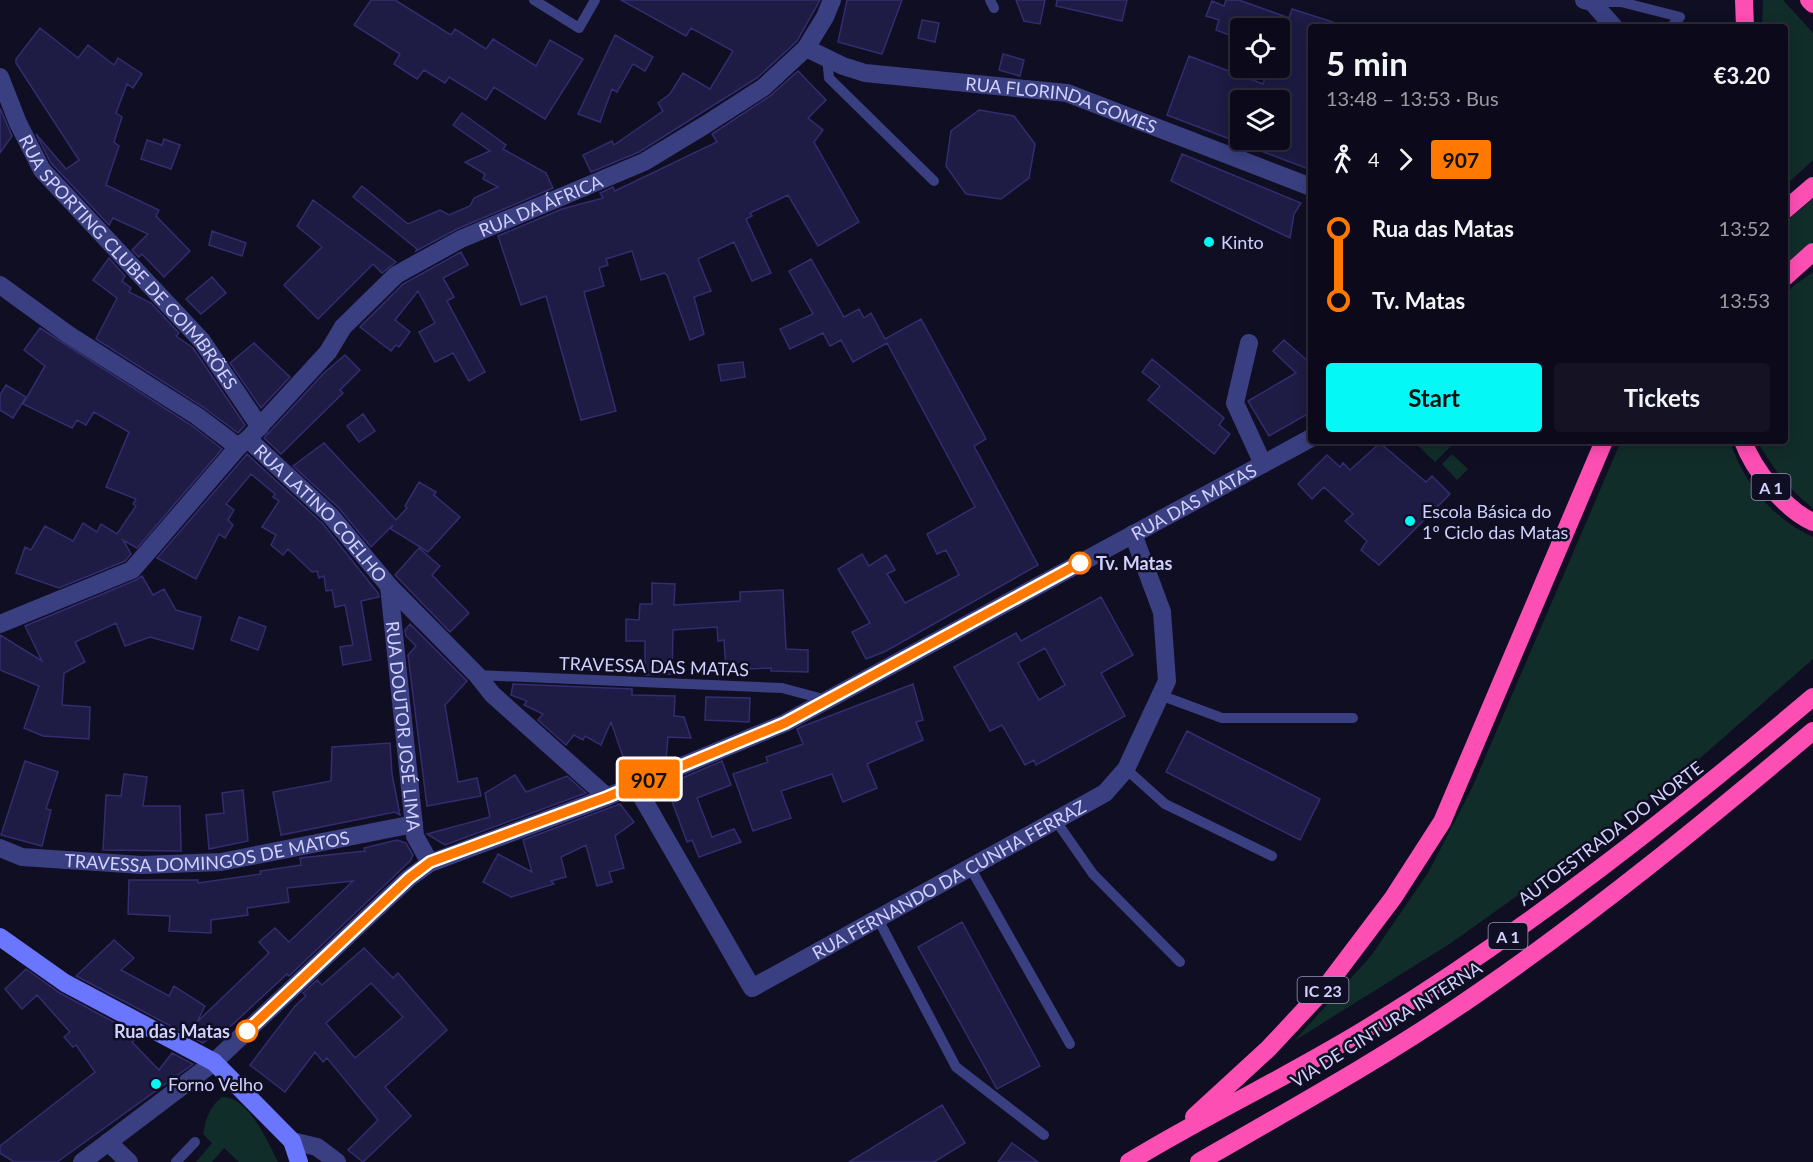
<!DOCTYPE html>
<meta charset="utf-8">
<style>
body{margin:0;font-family:Lato,sans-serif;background:#151323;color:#f1f3f6;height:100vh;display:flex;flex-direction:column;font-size:22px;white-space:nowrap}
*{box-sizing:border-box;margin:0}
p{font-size:20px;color:#9a9aa2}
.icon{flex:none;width:33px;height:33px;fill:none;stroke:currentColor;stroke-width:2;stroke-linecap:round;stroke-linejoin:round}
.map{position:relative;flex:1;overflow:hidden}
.side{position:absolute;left:1308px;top:24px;width:480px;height:420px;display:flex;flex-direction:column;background:#0c0a1a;border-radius:6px;box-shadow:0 3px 15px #0003,0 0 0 2px #2c2b39}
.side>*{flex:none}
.badge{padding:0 12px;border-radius:4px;font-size:21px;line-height:39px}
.fabs{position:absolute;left:1230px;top:18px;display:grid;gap:12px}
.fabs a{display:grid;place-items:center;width:60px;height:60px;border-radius:6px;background:#0c0a1a;box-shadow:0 3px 15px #0003,0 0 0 2px #2c2b39;font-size:30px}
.map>.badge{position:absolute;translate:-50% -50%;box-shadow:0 0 0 3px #fff}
.legs{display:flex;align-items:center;gap:9px;height:66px;padding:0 18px;font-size:20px}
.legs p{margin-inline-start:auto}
.head{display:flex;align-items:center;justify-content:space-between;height:102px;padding:0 18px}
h1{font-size:33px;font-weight:700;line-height:45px}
.action{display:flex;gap:12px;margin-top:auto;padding:12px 18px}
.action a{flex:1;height:69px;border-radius:6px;background:#03f8f6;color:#111;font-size:24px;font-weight:700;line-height:69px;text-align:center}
.action a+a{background:#151323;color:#f1f3f6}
ul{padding:0 18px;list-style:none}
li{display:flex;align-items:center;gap:21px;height:72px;font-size:22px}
li i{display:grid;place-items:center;width:9px;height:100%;margin:0 8px;background:currentColor}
li i::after{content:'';width:15px;height:15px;margin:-8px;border:4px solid;border-radius:50%;background:#0c0a1a}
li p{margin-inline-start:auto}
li:first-child i{background:linear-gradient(#0000 50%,currentColor 0)}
li:last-child i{background:linear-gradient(currentColor 50%,#0000 0)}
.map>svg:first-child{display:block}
</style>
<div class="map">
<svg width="1813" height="1162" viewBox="0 0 1813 1162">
<rect width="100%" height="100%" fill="#100e23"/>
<path fill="#112d29" d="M1763 0H1783L1813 33V160L1785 186V27H1762Z
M1813 198V241L1785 264V223Z
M1813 272V508C1788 489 1773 468 1757 441H1785V297L1793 286Z
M1413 441H1456L1435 462Z
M1621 441H1730C1744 484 1772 518 1813 537V659L1682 774 1577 853 1451 943 1294 1041 1371 956 1428 873 1472 788Z
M1452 454 1468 469 1457 480 1442 464Z
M222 1097C248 1096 268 1142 278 1162H239L224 1148 212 1162H196L212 1143 203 1134C206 1119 209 1107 222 1097Z"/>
<path fill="#1e1b44" stroke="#332d6f" stroke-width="1.5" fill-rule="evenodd" d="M371 0H395L451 35 455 29 486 49 493 39 536 66 550 40 583 59 545 119 494 87 486 100 449 77 445 83 424 70 417 79 394 64 400 54 354 25Z
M621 0H820L797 41 757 78 639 152 591 172 583 155 612 141 614 145 663 111 658 103 670 94 683 73 710 89 733 51 691 28 686 36Z
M847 0H902L882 54 838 42Z
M1016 0H1045L1040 24 1024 21Z
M1057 0H1127L1122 21 1056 6Z
M1226 0H1239L1289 18 1292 9 1339 24V27H1311V170L1167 115 1189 56 1263 84 1268 68H1280V28H1240V39L1216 30 1219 20 1206 16 1212 1 1224 6ZM1240 100H1280V140H1240Z
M922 20 939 23 935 42 918 38Z
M40 28 78 58 88 45 114 65 118 58 142 74 133 88 127 84 116 113 122 117 114 142 119 146 106 185 159 210 156 216 190 251 164 277 142 254 139 257 132 250 148 234 113 218 109 225 51 163 36 134 66 169 79 160 16 63V59Z
M615 35 653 57 645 71 633 64 617 92 612 89 600 122 578 114Z
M1003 54 1024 60 1020 76 999 70Z
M798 71 826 100 808 118 823 130 814 142 859 222 818 246 788 195 750 213 752 216 746 219 771 273 752 281 734 242 698 259 711 291 694 297 704 334 690 340 667 275 664 273 641 280 632 251 606 259 608 265 599 268 604 286 584 292 616 411 581 420 546 296 521 305 498 236 562 209 603 198 600 193 613 187 615 191 717 142 712 134 770 96Z
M0 108 12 136 0 153Z
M979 110 1014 116 1035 144 1029 178 1001 199 966 194 946 166 951 131Z
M462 113 506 145 503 149 546 173 553 188 457 229 416 251 417 249 353 197 362 186 408 224 440 210 449 215 470 206 474 198 498 187 483 179 485 174 465 162 490 151 453 125Z
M164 139 180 145 171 169 141 159 147 140 162 145Z
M1182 154 1301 203 1294 214 1290 238 1171 181Z
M313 200 396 262 382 273 373 264 318 319 284 285 322 247 297 226Z
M212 231 246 243 242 256 209 245Z
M461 252 468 265 443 278 454 297 447 301 485 372 469 381 453 353 435 362 419 332 435 323 418 291 395 320 410 332 399 347 396 345 391 351 360 327 403 284Z
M109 258 125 276 122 281 131 288 129 292 151 303 179 333 176 336 193 348 245 425 238 433 203 407 96 339 117 298 93 280Z
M811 259 844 317 859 309 864 318 871 313 885 339 921 319 986 439 974 446 1038 565 886 651 866 659 852 632 870 623 838 569 862 554 869 566 886 555 895 570 887 574 905 603 959 575 946 550 937 554 927 534 975 507 887 343 853 362 841 340 830 346 823 333 790 349 780 329 813 314 789 271Z
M212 277 226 293 201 314 186 299Z
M40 328 191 425 222 449 137 548 123 540 131 554 125 561 59 588 16 573 25 547 31 550 45 526 73 541 83 523 97 532 101 524 117 534 136 506 133 504 136 499 106 487 129 432 94 412 86 425 77 420 72 428 23 404 45 366 24 350Z
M1284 340 1311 364V412L1269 436 1248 401 1296 373 1273 351Z
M254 343 290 377 261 408 230 363Z
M345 355 360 370 340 390 343 393 281 454 264 438 324 373Z
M1152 359 1224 418 1219 425 1230 434 1214 454 1148 400 1160 386 1142 372Z
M743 362 745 377 721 381 718 365Z
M6 385 26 397 13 418 0 410V395Z
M363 414 375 431 359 442 347 426Z
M324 443 396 520 407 508 405 506 419 482 436 492 434 495 460 517 428 552 391 529 393 525 371 547 339 508 293 466Z
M1380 443 1426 482 1432 476 1450 494 1379 565 1361 550 1367 541 1345 521 1353 514 1324 487 1312 499 1298 484 1327 455 1340 467 1343 463 1350 470Z
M247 454 323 524 378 593 379 597 361 601 371 660 343 665 340 647 353 645 345 605 335 607 332 590 326 591 324 576 319 578 317 571 312 572 288 549 283 555 271 545 276 535 262 527 279 501 273 497 275 494 251 474 226 504 234 510 228 520 233 525 225 538 219 534 196 579 157 558Z
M419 548 440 566 432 575 469 613 450 632 395 575Z
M142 576 153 595 164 589 176 610 201 617 193 649 150 637 125 646 116 623 75 642 85 662 64 673 62 705 90 707 89 739 43 736 24 728 39 686 0 670V635L42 661 25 626 136 580Z
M652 583 675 584 674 605 740 601V592L783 590 786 649 808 650V672L771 671V668L726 670 724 640 718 641 717 627 673 630 672 674 645 675V641H626V619L639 620 640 604H652Z
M1101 597 1133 655 1101 673 1125 716 1036 765 1034 760 1025 765 1002 725 990 731 954 667 1016 633 1021 641ZM1045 648 1065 685 1039 700 1018 663Z
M239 617 266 627 258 650 231 640Z
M410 624 467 681 445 705 458 782 477 778 481 796 427 806 408 655 416 646 406 636 405 630Z
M513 684 632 689V695L675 696 674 716 684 717 691 738 668 737 666 760 639 771 638 768 628 771 611 722 601 745 585 736 583 740 574 735 566 745 538 720 543 714 524 705 527 701 511 695Z
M913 684 923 720 916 722 923 740 867 764 877 788 843 802 832 774 781 791 791 818 753 831 733 774 768 762 766 757 803 744 797 729 801 727Z
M706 697 750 698 749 722 705 720Z
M1187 731 1320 799 1300 840 1166 772Z
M390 743 392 774 400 815 395 812 281 835 273 792 331 781 332 747Z
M25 761 58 772 46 809 51 810 42 846 1 835Z
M722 761 731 785 697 798 712 837 734 829 741 842 699 857 692 840 687 842 666 785Z
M124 774 147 777 143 806H180L181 851 103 850 106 795 121 796Z
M515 775 526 792 567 776 586 793 445 845 427 834 490 817 485 793Z
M243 790 248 841 209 849 206 815 224 813 222 793Z
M620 804 634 822 615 836 624 868 609 872 612 882 597 886 586 845 561 857 566 877 551 881 554 884 511 897 483 882 498 854 532 872 523 840Z
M397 840 406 843 413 855 410 861 289 976 287 974 220 1036 217 1032 203 1043 76 976 114 940 134 958 121 970 169 996 174 986 205 1006 197 1022 269 953 259 942 275 928 289 942 353 881 287 888 289 902 247 908 248 915 211 920V933L169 931 170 916 128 914 129 880H198V883L261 874 260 871 301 865 300 858 365 851 364 848Z
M962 922 1040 1066 997 1089 918 947Z
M364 948 393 978 398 973 447 1030 385 1087 411 1116 363 1162 348 1150 378 1120 327 1058 323 1062 315 1052 285 1092 250 1065 295 1006 306 996 303 993 317 980 322 985ZM371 983 403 1017 355 1058 326 1023Z
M26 969 60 993 140 1036 132 1042 159 1070 172 1053 193 1064 57 1162H14L0 1153V1146L95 1072 76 1045 73 1047 64 1037 70 1032 37 995 22 1009 5 989Z
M942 1105 965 1143 934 1162H849Z
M1012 1143 1038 1162H998Z"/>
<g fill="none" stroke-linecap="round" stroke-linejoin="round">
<path stroke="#3a3f81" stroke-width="10" d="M534 0 579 28 595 0
M990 0 994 8
M1592 2H1621L1680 17 1671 27
M827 58 829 78 934 181
M477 675 782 688 827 700
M1160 695 1222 718H1353
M1126 769 1165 804 1272 856
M1056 821 1093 874 1180 962
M971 869 1070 1044
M879 921 956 1067 1044 1135
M176 1162 195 1142"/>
<g stroke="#3a3f81" stroke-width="18">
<path d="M1584 0 1592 2 1614 27"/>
<path id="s1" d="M806 48 843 66 865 73 1067 93 1311 187"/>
<path id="s2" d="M0 77 18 123 42 170 202 341 260 427"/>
<path d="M0 285 69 335 197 416 238 447"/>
<path d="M1249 343 1235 403 1263 464"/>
<path id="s3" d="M248 439 331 516 389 586 477 675 492 694 607 797"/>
<path id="s4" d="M389 586 415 836 430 863"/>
<path id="s5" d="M0 624 132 570 238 447 248 439 328 352 343 327 396 275 461 239 644 162 705 125 764 87 806 48 825 17 832 0"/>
<path id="s6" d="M635 785 752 988 1105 793 1126 769 1167 681 1162 612 1133 534"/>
<path id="s7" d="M0 848 22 857 142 865 221 862 414 824"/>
<path d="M292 1141 317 1147 337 1162"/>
<path d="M108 1142 129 1162"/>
<path id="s8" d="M82 1162 214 1062 409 878 430 863 607 797 785 723 1311 438"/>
</g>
<path stroke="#6976fd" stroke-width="18" d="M0 937 65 983 214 1062 292 1141 299 1162"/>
<path stroke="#fd4eb4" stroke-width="18" d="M1744 0 1745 27
M1809 0 1813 4
M1785 210 1813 186
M1785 277 1813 252
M1743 441C1753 469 1785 510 1813 522
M1194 1117 1268 1049 1325 988 1393 898 1442 822 1604 441
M1129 1162C1209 1113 1294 1074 1374 1024 1530 928 1673 815 1813 697
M1199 1162C1293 1108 1389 1055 1478 993 1594 913 1705 822 1813 731"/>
</g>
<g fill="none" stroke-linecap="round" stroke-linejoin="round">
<g stroke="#fff" stroke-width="14">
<path id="line-1" d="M247 1031 409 878 430 862 607 797 785 723 1080 563"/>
</g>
<use href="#line-1" stroke="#ff7900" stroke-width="9"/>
</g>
<g fill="#03f8f6" stroke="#100e23" stroke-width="2">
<circle cx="1209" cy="242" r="6"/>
<circle cx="1410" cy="521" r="6"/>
<circle cx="156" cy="1084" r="6"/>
</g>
<g fill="#fff" stroke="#ff7900" stroke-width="3">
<circle cx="1080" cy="563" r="10"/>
<circle cx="247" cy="1031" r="10"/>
</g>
<g text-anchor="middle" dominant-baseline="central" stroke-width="5" stroke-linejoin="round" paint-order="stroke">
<g fill="#100e23" stroke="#9796bc" stroke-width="1.5">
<rect x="1751.5" y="474" width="39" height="26" rx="4.5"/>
<rect x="1488.5" y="923" width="39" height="26" rx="4.5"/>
<rect x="1297.5" y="977" width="51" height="26" rx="4.5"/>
</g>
<g font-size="16" font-weight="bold" fill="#d1d1fe">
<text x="1771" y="487">A 1</text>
<text x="1508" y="936">A 1</text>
<text x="1323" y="990">IC 23</text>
</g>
<g font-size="18" fill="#d1d1fe" stroke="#100e23">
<text stroke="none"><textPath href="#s1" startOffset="264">RUA FLORINDA GOMES</textPath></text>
<text stroke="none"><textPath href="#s5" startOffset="700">RUA DA ÁFRICA</textPath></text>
<text stroke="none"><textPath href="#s2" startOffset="228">RUA SPORTING CLUBE DE COIMBRÕES</textPath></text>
<text stroke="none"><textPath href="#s8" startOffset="1306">RUA DAS MATAS</textPath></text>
<text stroke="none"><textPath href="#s3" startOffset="104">RUA LATINO COELHO</textPath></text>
<text transform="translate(654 666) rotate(2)">TRAVESSA DAS MATAS</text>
<text stroke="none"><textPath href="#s4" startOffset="141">RUA DOUTOR JOSÉ LIMA</textPath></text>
<text transform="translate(1610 833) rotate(-37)">AUTOESTRADA DO NORTE</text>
<text stroke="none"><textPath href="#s7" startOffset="210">TRAVESSA DOMINGOS DE MATOS</textPath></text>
<text stroke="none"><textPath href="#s6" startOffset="459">RUA FERNANDO DA CUNHA FERRAZ</textPath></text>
<text transform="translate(1386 1024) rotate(-32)">VIA DE CINTURA INTERNA</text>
</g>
<g font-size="18" fill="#d1d1fe" stroke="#100e23" text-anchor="start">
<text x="1221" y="242">Kinto</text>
<text x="1422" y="511">Escola Básica do<tspan x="1422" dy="21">1º Ciclo das Matas</tspan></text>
<text x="168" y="1084">Forno Velho</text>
</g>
<g font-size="18" font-weight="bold" fill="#d1d1fe" stroke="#100e23" text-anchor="start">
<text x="1096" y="563">Tv. Matas</text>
<text x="230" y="1031" text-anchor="end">Rua das Matas</text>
</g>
</g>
</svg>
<div class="fabs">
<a><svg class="icon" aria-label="locate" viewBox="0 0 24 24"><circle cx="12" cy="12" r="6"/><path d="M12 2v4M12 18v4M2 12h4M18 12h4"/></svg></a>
<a><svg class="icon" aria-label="layers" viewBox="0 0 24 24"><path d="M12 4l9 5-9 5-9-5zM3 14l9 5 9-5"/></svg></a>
</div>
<b class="badge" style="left:649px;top:779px;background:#ff7900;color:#111">907</b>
<section class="side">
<div class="head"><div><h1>5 min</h1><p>13:48 – 13:53 · Bus</p></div><b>€3.20</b></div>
<div class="legs"><svg class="icon" aria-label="walk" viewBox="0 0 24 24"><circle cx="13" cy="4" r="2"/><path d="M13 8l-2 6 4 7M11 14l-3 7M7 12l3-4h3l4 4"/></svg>4<svg class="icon" aria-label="forward" viewBox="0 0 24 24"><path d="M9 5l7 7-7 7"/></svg><b class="badge" style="background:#ff7900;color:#111">907</b></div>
<ul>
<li><i style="color:#ff7900"></i><b>Rua das Matas</b><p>13:52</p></li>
<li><i style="color:#ff7900"></i><b>Tv. Matas</b><p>13:53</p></li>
</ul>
<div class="action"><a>Start</a><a>Tickets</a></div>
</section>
</div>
